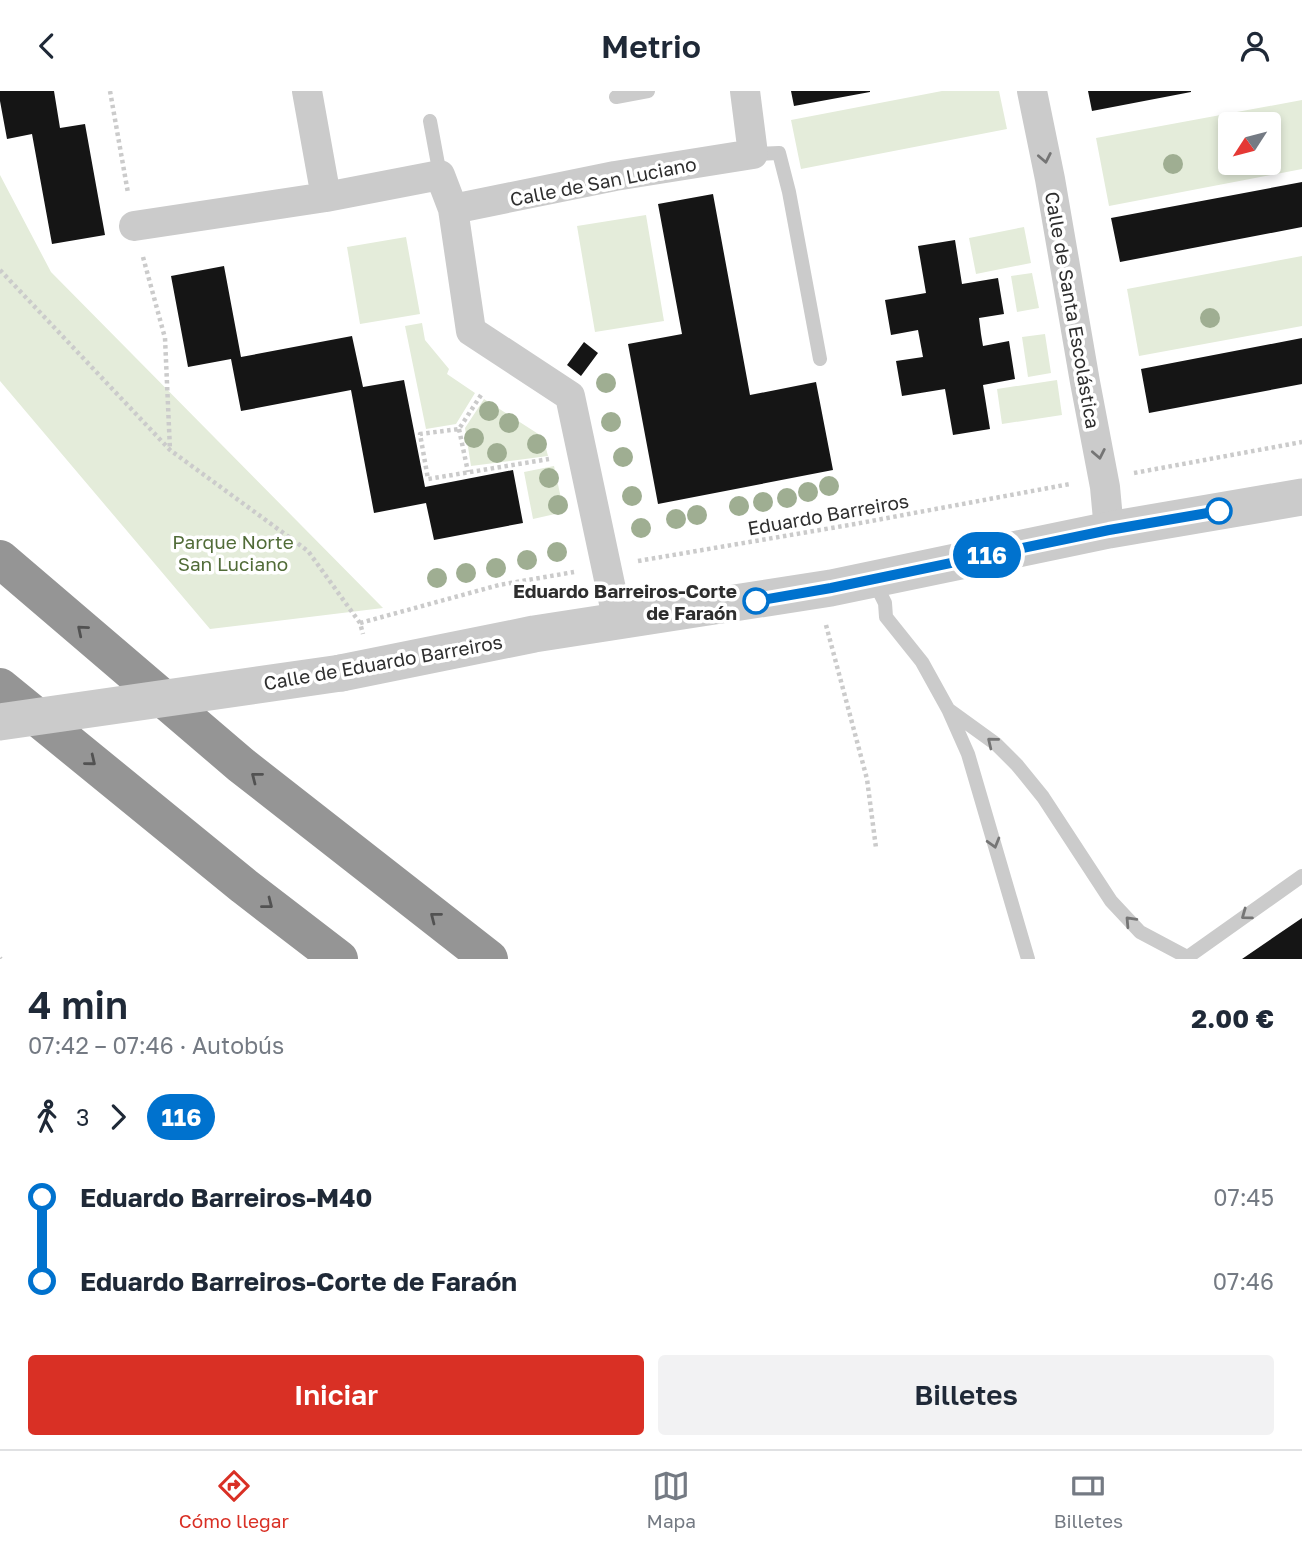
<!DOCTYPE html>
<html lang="es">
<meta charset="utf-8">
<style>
body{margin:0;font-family:"Golos Text",sans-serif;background:#f2f2f3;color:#1f2937;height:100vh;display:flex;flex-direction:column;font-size:26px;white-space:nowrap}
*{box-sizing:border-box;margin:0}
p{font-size:23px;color:#747a83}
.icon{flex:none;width:38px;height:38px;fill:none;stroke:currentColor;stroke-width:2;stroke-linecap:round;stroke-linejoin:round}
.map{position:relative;height:868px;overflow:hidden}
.sheet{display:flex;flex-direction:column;background:#fff;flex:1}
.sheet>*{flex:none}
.badge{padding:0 14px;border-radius:23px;font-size:24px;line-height:46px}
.needle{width:46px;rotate:234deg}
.buttons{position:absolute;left:1218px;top:21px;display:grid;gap:14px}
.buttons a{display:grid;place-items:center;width:63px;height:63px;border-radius:7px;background:#fff;box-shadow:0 4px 10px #0003;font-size:35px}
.map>.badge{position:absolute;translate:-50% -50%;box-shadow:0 0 0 4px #fff}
.legs{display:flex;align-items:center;gap:10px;height:77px;padding:0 28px;font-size:23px}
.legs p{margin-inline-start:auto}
.summary{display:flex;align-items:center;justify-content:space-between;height:119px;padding:0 28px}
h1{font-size:38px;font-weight:600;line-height:52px}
.action{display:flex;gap:14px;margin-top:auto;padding:14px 28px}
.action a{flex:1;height:80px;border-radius:7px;background:#d93025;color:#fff;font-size:28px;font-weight:600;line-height:80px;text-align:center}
.action a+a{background:#f2f2f3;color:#1f2937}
ul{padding:0 28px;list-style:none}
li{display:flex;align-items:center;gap:24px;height:84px;font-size:26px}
li i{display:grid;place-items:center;width:10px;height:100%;margin:0 9px;background:currentColor}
li i::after{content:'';width:18px;height:18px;margin:-9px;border:5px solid;border-radius:50%;background:#fff}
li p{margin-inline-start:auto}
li:first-child i{background:linear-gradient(#0000 50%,currentColor 0)}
li:last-child i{background:linear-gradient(currentColor 50%,#0000 0)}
header{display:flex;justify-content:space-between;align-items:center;height:91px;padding:0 28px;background:#fff;font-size:32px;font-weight:600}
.tab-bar{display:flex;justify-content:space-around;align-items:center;height:98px;border-top:2px solid #e0e1e3;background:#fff;font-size:19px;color:#747a83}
.tab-bar a{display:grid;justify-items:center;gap:4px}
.tab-bar .current{color:#d93025}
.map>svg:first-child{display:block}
</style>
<header><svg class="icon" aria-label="back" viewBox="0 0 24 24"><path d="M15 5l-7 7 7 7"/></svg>Metrio<svg class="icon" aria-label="person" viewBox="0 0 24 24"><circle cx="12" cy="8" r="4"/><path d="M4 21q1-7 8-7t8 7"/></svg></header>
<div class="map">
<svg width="1302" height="868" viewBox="0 0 1302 868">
<rect width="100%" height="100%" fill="#fff"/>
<path fill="#e4ecda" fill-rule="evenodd" d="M942 0H999L1007 38 801 78 791 29Z
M1302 9V78L1109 115 1096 47ZM1230 33H1269V72H1230Z
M0 84 51 181 383 517 210 538 0 290Z
M646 124 664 230 595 241 577 135Z
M1024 136 1031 172 976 183 969 147Z
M406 146 420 223 360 233 347 156Z
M1302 165V235L1139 265 1127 198Z
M1032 182 1039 217 1017 221 1011 185Z
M422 232 425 249 449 278 447 283 475 302 456 333 426 338 405 235Z
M1045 243 1051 282 1028 286 1022 246Z
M1057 289 1062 324 1002 333 997 298Z
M484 308 543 346 548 365 471 375 465 337Z
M554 375 564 421 533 428 524 381Z"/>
<path fill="#151515" d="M0 0H54L60 37 85 33 105 144 52 153 32 43 7 48 0 10Z
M791 0H870V1L794 15Z
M1088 0H1191V1L1092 20Z
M1302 91V136L1120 171 1111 127Z
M713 103 750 304 816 291 833 379 658 413 628 253 682 243 658 113Z
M955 149 962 193 998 187 1004 223 979 227 981 243 983 255 1009 250 1015 288 983 294 990 338 953 344 945 298 902 305 896 270 923 266 918 239 891 244 885 209 926 202 918 155Z
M224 175 241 266 352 245 363 296 404 289 425 396 513 379 523 432 434 449 426 412 374 422 351 299 241 320 231 268 188 276 171 185Z
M1302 247V293L1149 322 1141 278Z
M584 251 598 262 581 285 567 274Z
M1302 827V868H1242Z"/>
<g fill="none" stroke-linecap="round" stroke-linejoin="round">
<path stroke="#cbcbcb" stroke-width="4.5" stroke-dasharray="3.5 3.5" stroke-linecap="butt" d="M110 0 128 102
M143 166 165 247 170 359
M0 179 170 359 308 460 360 532 363 543
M481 304 459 338 420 343 428 388 549 368
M459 338 468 381
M1134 382 1302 351
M638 470 855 433 1070 393
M360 532 499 494 574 481
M826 534 867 688 876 757
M0 867 1 868"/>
<path stroke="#cbcbcb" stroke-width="14" d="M616 6 648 0
M430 30 440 84
M753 63 779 62 789 101 820 268
M873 488 885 512 886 526 922 571 948 618 968 663 1028 868
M949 619 996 653 1017 674 1043 706 1111 810 1140 841 1187 866
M1185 868 1302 785"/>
<path stroke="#cbcbcb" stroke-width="30" d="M307 0 326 106
M1032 0 1050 88 1085 291 1105 396 1109 439
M453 118 471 240 570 305 618 531
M134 135 326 106 440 84 453 118 615 85 753 63 745 0"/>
<path stroke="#cbcbcb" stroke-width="37" d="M341 582 534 543 831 497 1109 439 1302 406"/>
<path stroke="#959595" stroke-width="38" d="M0 468 241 674 489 868
M0 596 244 795 339 868"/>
<path stroke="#cbcbcb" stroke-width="37" d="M0 631 341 582"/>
</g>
<g fill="#9fae92">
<circle cx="1173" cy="73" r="10"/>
<circle cx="1210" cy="227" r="10"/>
<circle cx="606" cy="292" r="10"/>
<circle cx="489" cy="320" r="10"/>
<circle cx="611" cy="331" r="10"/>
<circle cx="509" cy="332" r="10"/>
<circle cx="474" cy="347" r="10"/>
<circle cx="537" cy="353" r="10"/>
<circle cx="497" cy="362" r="10"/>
<circle cx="623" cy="366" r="10"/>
<circle cx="549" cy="387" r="10"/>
<circle cx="829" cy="395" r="10"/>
<circle cx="808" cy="401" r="10"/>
<circle cx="632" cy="405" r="10"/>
<circle cx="787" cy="407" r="10"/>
<circle cx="763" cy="411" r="10"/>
<circle cx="558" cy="414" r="10"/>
<circle cx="739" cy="415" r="10"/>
<circle cx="697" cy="424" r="10"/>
<circle cx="676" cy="428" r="10"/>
<circle cx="641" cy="437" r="10"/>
<circle cx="557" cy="461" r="10"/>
<circle cx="527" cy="469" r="10"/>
<circle cx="496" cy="477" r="10"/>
<circle cx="466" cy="482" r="10"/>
<circle cx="437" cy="487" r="10"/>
</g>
<defs><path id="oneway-chevron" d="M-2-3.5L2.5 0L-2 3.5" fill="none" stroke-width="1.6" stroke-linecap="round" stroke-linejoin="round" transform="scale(1.75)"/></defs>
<g stroke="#757575">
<use href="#oneway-chevron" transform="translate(1045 67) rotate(79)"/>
<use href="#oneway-chevron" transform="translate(1099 363) rotate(79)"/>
<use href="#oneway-chevron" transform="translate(992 651) rotate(-141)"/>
<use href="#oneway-chevron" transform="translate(994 752) rotate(74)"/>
<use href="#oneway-chevron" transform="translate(1246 824) rotate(144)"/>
<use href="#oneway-chevron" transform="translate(1130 830) rotate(-133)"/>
</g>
<g stroke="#525252">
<use href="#oneway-chevron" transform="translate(82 539) rotate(-140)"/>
<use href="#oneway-chevron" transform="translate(91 670) rotate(39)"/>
<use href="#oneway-chevron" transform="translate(256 686) rotate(-142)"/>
<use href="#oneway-chevron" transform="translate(268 813) rotate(38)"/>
<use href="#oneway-chevron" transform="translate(435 826) rotate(-142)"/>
</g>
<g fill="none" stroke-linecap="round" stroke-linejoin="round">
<g stroke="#fff" stroke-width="16">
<path id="line-1" d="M756 510 831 497 1109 439 1219 420"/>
</g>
<use href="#line-1" stroke="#0072ce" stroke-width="10"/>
</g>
<g fill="#fff" stroke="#0072ce" stroke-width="3.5">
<circle cx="1219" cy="420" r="12"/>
<circle cx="756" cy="510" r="12"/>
</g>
<g text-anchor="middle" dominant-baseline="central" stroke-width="7" stroke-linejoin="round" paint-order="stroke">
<g font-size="19" fill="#2e2e2e" stroke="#fff">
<text transform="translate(603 90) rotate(-11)">Calle de San Luciano</text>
<text transform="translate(1073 219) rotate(80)">Calle de Santa Escolástica</text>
<text transform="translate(828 423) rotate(-10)">Eduardo Barreiros</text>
<text transform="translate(383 571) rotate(-10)">Calle de Eduardo Barreiros</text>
</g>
<g font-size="19" fill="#516c38" stroke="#fff">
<text x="233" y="450">Parque Norte<tspan x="233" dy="22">San Luciano</tspan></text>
</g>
<g font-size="19" font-weight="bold" fill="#2e2e2e" stroke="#fff" text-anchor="end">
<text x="737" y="499">Eduardo Barreiros-Corte<tspan x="737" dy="22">de Faraón</tspan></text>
</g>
</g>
</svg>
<div class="buttons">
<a><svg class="needle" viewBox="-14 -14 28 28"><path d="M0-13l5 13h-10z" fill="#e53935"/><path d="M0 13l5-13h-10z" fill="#747a83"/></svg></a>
</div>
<b class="badge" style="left:987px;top:464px;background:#0072ce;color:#fff">116</b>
</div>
<section class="sheet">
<div class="summary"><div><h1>4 min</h1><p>07:42 – 07:46 · Autobús</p></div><b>2.00 €</b></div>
<div class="legs"><svg class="icon" aria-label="walk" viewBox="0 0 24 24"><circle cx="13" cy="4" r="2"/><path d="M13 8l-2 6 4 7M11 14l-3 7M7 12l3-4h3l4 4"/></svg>3<svg class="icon" aria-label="forward" viewBox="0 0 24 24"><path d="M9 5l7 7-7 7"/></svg><b class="badge" style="background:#0072ce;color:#fff">116</b></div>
<ul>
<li><i style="color:#0072ce"></i><b>Eduardo Barreiros-M40</b><p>07:45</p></li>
<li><i style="color:#0072ce"></i><b>Eduardo Barreiros-Corte de Faraón</b><p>07:46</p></li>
</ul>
<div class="action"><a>Iniciar</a><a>Billetes</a></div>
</section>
<nav class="tab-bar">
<a class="current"><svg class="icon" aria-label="directions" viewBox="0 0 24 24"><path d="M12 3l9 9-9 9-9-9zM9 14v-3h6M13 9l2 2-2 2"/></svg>Cómo llegar</a>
<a><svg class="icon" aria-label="map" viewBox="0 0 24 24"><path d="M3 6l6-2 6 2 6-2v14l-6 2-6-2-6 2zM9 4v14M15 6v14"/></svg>Mapa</a>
<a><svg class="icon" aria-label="tickets" viewBox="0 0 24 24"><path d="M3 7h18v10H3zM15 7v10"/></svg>Billetes</a>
</nav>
